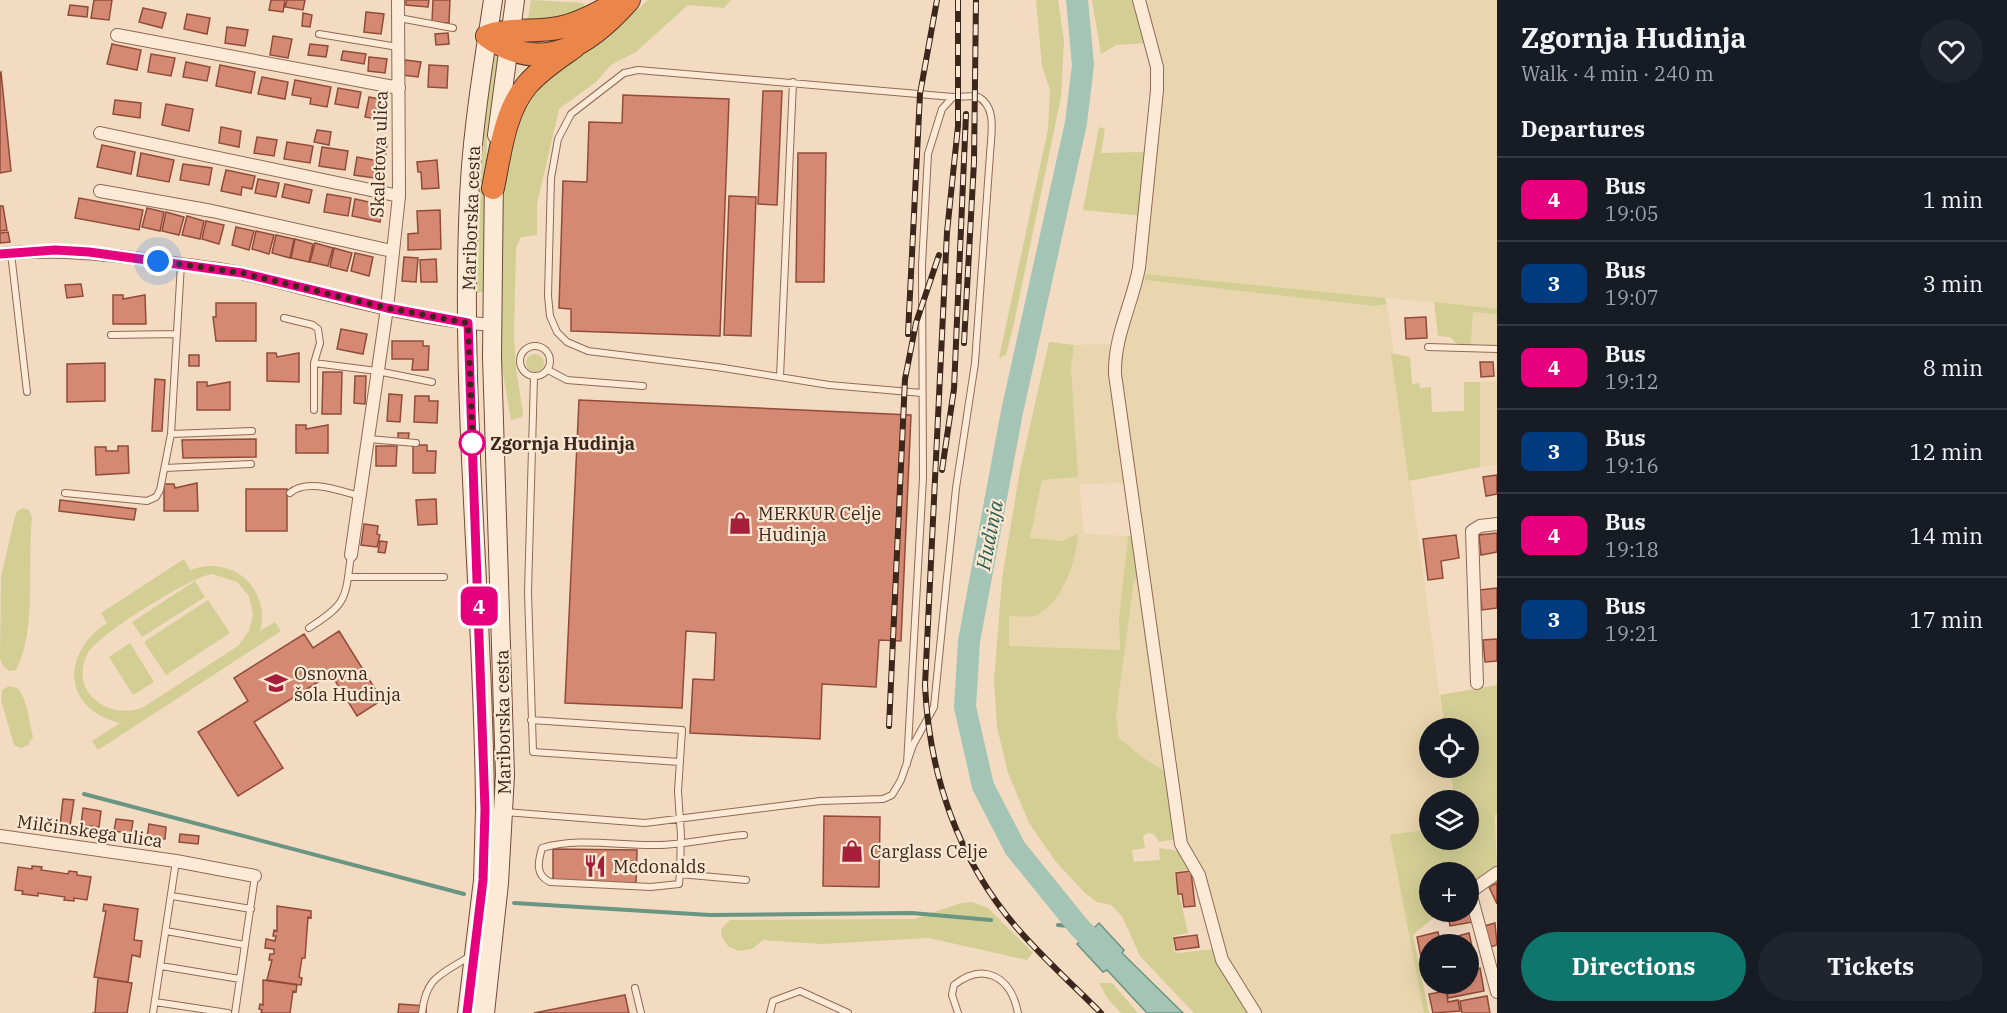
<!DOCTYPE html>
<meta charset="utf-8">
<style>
body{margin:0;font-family:"IBM Plex Serif",serif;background:#20242c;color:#f1f3f6;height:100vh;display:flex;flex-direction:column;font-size:22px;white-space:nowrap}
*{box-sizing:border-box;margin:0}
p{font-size:20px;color:#9ea1a6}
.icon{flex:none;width:33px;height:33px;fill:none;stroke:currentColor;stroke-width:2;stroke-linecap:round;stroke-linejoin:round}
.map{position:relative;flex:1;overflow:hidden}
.details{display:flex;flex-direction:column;background:#171b24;width:510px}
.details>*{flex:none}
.badge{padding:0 12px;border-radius:9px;font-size:21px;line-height:39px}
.fabs{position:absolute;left:1419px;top:718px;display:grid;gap:12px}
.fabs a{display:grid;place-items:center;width:60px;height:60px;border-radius:50%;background:#171b24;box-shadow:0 6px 24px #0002;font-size:30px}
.you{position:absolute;width:30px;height:30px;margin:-15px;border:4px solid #fff;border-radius:50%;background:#1a73e8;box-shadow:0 0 0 9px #1a73e833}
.map>.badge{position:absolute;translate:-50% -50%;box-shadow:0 0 0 3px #fff}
h2{padding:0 24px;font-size:22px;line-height:54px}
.round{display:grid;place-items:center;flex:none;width:63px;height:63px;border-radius:32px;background:#20242c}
.summary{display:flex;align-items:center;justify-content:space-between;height:102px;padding:0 24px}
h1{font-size:28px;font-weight:800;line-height:45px}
.primary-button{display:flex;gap:12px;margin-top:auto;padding:12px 24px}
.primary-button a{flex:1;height:69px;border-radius:36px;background:#0f766e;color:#fff;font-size:24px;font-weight:800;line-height:69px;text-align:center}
.primary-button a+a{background:#20242c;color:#f1f3f6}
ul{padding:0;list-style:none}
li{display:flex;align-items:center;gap:18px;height:84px;padding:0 24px;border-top:2px solid #363941}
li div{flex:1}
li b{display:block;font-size:22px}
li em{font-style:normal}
li .badge{min-width:66px;font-weight:700;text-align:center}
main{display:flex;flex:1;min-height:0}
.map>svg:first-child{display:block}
</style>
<main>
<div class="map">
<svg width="1497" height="1013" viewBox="0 0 1497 1013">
<rect width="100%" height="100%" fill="#f3dbc2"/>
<path fill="#e9d5ae" d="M1143 0H1497V309L1146 274 1159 61 1154 34Z
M1144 280 1374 306 1387 304 1444 729H1430V768H1450L1455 801H1430L1429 829 1390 835 1424 1013H1259L1225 957 1207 879 1200 864 1190 856 1186 843 1118 367 1121 345 1136 309Z
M1473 312 1497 314V346L1471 343Z
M1110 344 1128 483 1079 484 1084 534 1128 536 1119 618 1120 650 1009 647V616H1035L1055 596 1062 541 1030 538 1042 480 1078 477 1071 367 1074 345Z
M1497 381V465L1480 467V382Z
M1141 578 1166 772 1142 757 1119 738 1116 717 1134 580Z"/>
<path fill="#d2ce94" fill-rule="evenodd" d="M531 0 583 3 586 9C571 17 544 24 528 19Z
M648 0H731L724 8 688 5 636 52 611 65 596 82 559 109 537 204V235L521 237 516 248 514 337 516 369 523 413 522 417 511 420 500 356V195L518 104 598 41 608 36Z
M1036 0H1058L1064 41 1061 97 1014 323 1006 355 999 358 1048 129 1050 90 1042 66Z
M1092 0H1135L1147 43 1116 45 1101 54Z
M494 56 498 58 487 138 483 292 475 293 481 138Z
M1099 127 1105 129 1101 153 1144 152 1146 135 1151 136 1143 216 1083 210Z
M1146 274 1385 298 1387 304 1374 306 1144 280Z
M1434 302 1497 309V314L1473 312 1471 343 1477 346 1460 347 1450 337 1438 336Z
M1049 342 1074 345 1071 367 1078 477 1042 480 1030 538 1062 541 1078 534C1076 562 1063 601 1037 615 1030 618 1017 616 1009 616V646L1120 650 1119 618 1128 536 1135 537 1141 578 1134 580 1116 717 1119 738 1142 757 1166 772 1177 839 1159 842 1154 834 1148 833 1143 836 1145 848 1132 850 1134 862 1160 860 1159 848 1180 851 1194 869 1174 872 1188 933 1173 936 1174 951 1177 953 1216 949 1251 1013H1194L1140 956 1122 916 1111 905 1097 902 1085 893 1056 862 1029 823 1008 773 1002 748 997 727 994 681 1002 579 1020 470Z
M1391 353 1410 357 1412 384 1419 383 1420 388 1431 387 1432 412 1464 411V382H1480V467L1409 481Z
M526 363a9 9 0 1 1 18 0a9 9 0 1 1-18 0Z
M23 508 29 510 32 518C27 562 37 632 16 670L9 671 3 666 0 659 1 578 14 520 17 511Z
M184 559 190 570C232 554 271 588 260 631L275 622 281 631 98 750 92 741 120 723C62 709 61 653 107 623L101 613ZM212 574 237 582 249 596 253 614 249 631 238 646 142 708C106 720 68 690 88 653 97 635 192 576 212 574Z
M195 581 205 597 142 637 132 622Z
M208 600 230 633 166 675 144 642Z
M130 643 154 682 133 695 109 657Z
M1497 685V814L1495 815 1497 868 1469 886 1468 873H1430V912H1440L1413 935 1429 1013H1424L1390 835 1429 829 1430 840H1468V801H1455L1450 768H1468V729H1445L1440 695Z
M9 686 18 688C28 702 29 721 33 737L28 745 21 748 14 745 1 700 2 690Z
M972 902 988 908 1033 953 1027 960 929 938 821 944 763 940 752 949 738 951 728 946 722 937 721 929 730 920 914 919 961 903Z
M1099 983H1112L1138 1013H1121L1108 999Z"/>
<path fill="#a4c5b5" stroke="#6a9582" stroke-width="1.5" d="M1099 923 1124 950 1122 953 1183 1013H1147L1107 970 1103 972 1077 944Z"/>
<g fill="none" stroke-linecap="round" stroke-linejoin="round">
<path stroke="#6a9582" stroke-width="4" d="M84 794 464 894
M514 903 710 915 912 913 991 920
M1058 925 1079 927"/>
<path stroke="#a4c5b5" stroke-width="22" d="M1077 0 1083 65 1076 123 1012 412 969 641 965 707 983 786 1015 848 1079 927 1108 956"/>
</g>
<path fill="#d58973" stroke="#914c39" stroke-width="1.5" d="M94 0H112L109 20 91 18Z
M271 0H285L283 12 269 10Z
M287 0H305L303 10 285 7Z
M406 0H429L428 7 406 5Z
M433 0H450L449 23 432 22Z
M70 5 88 7 87 17 68 15Z
M143 8 166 13 162 28 139 22Z
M366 12 384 14 381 34 364 32Z
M303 13 312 15 310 27 302 26Z
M187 14 210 18 207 34 184 29Z
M227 27 248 30 245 46 225 43Z
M448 33 449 44 436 45 435 34Z
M273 36 292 39 288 58 270 55Z
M112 44 141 50 137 70 107 64Z
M310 44 328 46 326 57 308 55Z
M343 51 366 54 364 64 341 60Z
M151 54 175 58 171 76 148 72Z
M369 57 387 59 385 73 368 71Z
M405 60 421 62 418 77 403 75Z
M186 62 210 67 207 81 183 77Z
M220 65 255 72 251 93 216 86Z
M429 65 448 66 447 88 428 87Z
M1 72 11 171 0 173V73Z
M262 77 288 82 285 99 258 94Z
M295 80 331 87 327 107 310 104 311 98 292 95Z
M338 88 361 92 358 108 335 104Z
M763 91H782L777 205 758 204Z
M623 95 729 99 720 336 571 331V309L559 308 563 181 587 182 589 122 622 123Z
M369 97 385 100 381 120 365 117Z
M115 100 141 103 140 118 113 114Z
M166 104 193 109 189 131 162 125Z
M221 127 241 131 239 147 219 143Z
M317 130 331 132 329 145 314 142Z
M257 137 277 140 274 156 254 153Z
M287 142 313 146 310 163 284 159Z
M379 142 387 143 386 154 378 153Z
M102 145 135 152 131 174 97 167Z
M322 147 348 151 345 170 319 166Z
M141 153 174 160 169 182 137 176Z
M798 153H826L824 282H796Z
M357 157 384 162 381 179 354 175Z
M437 160 439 188 422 189 421 172H418L417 162Z
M183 164 212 168 209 185 180 180Z
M226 170 255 176 252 189 242 187 241 195 221 191Z
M258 179 279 183 276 197 255 193Z
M285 184 312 190 309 203 282 197Z
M327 194 351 198 348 216 324 212Z
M729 196 756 197 751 336 724 335Z
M79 198 143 210 139 230 75 218Z
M355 199 383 205 380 222 352 216Z
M0 206H3L7 230 0 231Z
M147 208 164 212 160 231 142 227Z
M440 210 441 249 408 250V234L418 233 417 211Z
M166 212 184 217 179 235 162 231Z
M187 216 204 221 200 239 182 235Z
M206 221 224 225 219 244 202 239Z
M236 227 254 231 249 250 232 245Z
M256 231 274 235 269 254 252 249Z
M8 232 10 242 0 243V233Z
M276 235 294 239 290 258 272 253Z
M295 239 313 244 309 262 291 258Z
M315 243 333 248 328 266 310 262Z
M334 248 352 253 347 271 330 267Z
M355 253 373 257 369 276 351 271Z
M404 257 418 258 416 282 402 281Z
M436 259 437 282H421L420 260Z
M81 284 83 296 67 298 65 285Z
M113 295H123V299L145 295 146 324H113Z
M216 303H256V341H216L213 317H216Z
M1426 317 1427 338 1406 339 1405 318Z
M341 329 367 334 363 354 337 349Z
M392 341H423V346H429L428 370H412L413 359H392Z
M267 353H276L277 357 299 353V382L267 381Z
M189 355H199V366H189Z
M1480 362H1493L1494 376 1481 377Z
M105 363V401L67 402V364Z
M323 372H342L341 414H322Z
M355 376H366L365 404 354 403Z
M155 379 165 380 162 431H152Z
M197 382H207V386L230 382V410H197Z
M389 394 402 395 400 422 387 421Z
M415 396H429V401H438L437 423 414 422Z
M579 400 911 415 901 641 879 640 876 687 822 684 820 739 690 733 693 679 714 680 716 633 686 631 682 708 565 703Z
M296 425H306V429L328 425V453H296Z
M398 433H409L408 441H398Z
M256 439V457L183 458 182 440Z
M413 445H427V451H436L435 473H413Z
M118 446H128L129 473 96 475 95 447H106V451H118Z
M376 446H397L396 466H376Z
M1497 475V494L1486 496 1483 477Z
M197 483 198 511H164V484H174L175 488Z
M246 489H287V531H246Z
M436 499 437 524 418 525 416 500Z
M60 500 136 509 134 520 59 511Z
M364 524 378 526 377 534 380 535 377 547 361 545Z
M1497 533V552L1481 555 1479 535Z
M1456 535 1459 558 1441 561 1443 578 1428 580 1423 539Z
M380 541 387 542 385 553 378 552Z
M1497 588V608L1482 610 1480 590Z
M339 631 382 700 357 716 331 674 254 722 283 768 238 796 198 732 248 701 234 678 304 634 313 648Z
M1497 639V661L1485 662 1483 640Z
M63 799 74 800 70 826 60 825Z
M83 808 101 811 99 827 81 825Z
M824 816 880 817 879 887 823 886Z
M116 819 133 821 131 834 114 831Z
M149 824 166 827 165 839 147 837Z
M180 834 199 836 198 844 179 842Z
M553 849 637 850 636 883H553Z
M32 866 42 867 41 870 68 874 69 871 77 872V875L91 877 87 900 74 898V901L64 900 65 897 38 893V896L22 894 23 891 15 890 18 867 32 869Z
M1191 871 1195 906 1184 907 1182 894H1178L1176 873Z
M1497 883V904L1489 887Z
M1469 901 1473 922 1450 926 1448 915 1468 912Z
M104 904 138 909 134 940 142 941 140 957 132 955 128 982 94 977 106 911H103Z
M277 906 311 911V918L308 917 305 958H302L299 977 302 978 301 985 267 980 272 960H269L270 954H274V949L265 948 266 939 275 941 276 936H273L274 930 277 931Z
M1495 923 1497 945 1489 947 1484 926Z
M1438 932 1441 945H1430V972L1424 973 1417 937Z
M1469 933 1474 955 1468 957V945H1456L1454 937Z
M1197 935 1199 947 1176 950 1174 938Z
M1480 968 1484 991 1448 998 1446 984H1468V970Z
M98 978 132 983 127 1013H92H95Z
M263 980 297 985 296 992 293 991 290 1013H261L262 1010 259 1009 260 1004 263 1005Z
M1446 991 1448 1002 1458 1000 1460 1011 1433 1013 1429 994Z
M625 995 629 1013H534Z
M1487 996 1490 1013H1462L1460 1001Z
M399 1004 426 1006V1013H398Z"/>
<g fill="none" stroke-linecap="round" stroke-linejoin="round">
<g stroke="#8f6a56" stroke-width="8">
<path id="lane" d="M399 18 453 28
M319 34 398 47
M11 253 27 392
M284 318 313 325 318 329 320 343 314 363
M111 335 176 334
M520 361a15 15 0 1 1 30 0a15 15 0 1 1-30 0Z
M1428 347 1497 349
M548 370 567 380 643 386
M534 377 528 592 533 752 680 762
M780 377 793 82
M922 393 829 385 717 367 588 351 567 342 557 332 550 316 548 296 551 178 558 139 571 114 624 73 638 70 953 97
M314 410V363L377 371 432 382
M171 434 252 431
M368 439 416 443
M165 468 251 464
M65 493 147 501 156 497 160 490 171 434 181 264
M290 493C307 478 340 491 359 496
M348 577H444
M309 628C348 603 345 599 351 555
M531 720 682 730 678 791 681 836C680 852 681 868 679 884L651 887 550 882C535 875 538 862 542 848 579 837 619 846 657 845 684 845 716 837 744 835
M505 812 645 823 820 801 883 799 892 795 901 780 913 745 934 707 956 488 975 363 990 154C991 135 998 105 976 96L953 97 942 109 928 154 922 265 923 478 907 764
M680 874 746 880
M172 896 251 909
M166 931 245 945
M161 966 240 979
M635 988 641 1013
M155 1002 228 1013
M153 1013 176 861
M235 1013 255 876
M422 1013C426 976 441 975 470 956
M770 1013 773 1001 800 991 848 1013
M958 1013 952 995 954 985C984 961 1011 977 1018 1013"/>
</g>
<g stroke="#8f6a56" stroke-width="14">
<path id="street" d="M1139 0 1157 67V90L1139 268C1132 305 1114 336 1115 374L1181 844 1199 875 1222 960 1255 1013
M117 35 399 88
M100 133 399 196
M100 191 212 211 392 251
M0 254C59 248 114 255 173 263 197 267 222 268 245 274 326 293 408 319 492 325
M351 555 387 308 399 196 398 0
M1477 683 1472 531 1480 526 1497 524
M0 836 176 861 255 876
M1497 873 1470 892 1497 992"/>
</g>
<g stroke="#714b3a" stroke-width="20">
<path id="secondary" d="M497 135 515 0
M467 1013 483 880 485 810C484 600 458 389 470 180 474 119 484 60 493 0
M485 1013 499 883 505 775 492 357 494 174"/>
</g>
<g stroke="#5c392b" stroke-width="24">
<path id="highway" d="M487 36C543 77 590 44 629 0
M487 36C511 27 534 33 558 28 580 24 599 12 619 2
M493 188C500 155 504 112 527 85 540 70 557 59 574 47"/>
</g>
<use href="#lane" stroke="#fcead6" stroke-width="6"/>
<use href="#street" stroke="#fcead6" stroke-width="12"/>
<use href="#secondary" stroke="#fcead6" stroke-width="18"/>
<use href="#highway" stroke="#eb8549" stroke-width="22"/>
<g stroke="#3d261c" stroke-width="6">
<path id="rail" d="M958 0V126L947 232 925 685C929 774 958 860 1017 928 1043 958 1073 985 1101 1013
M908 334 920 94 937 0
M964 343 974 162 976 0
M942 470 954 389 966 114
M889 726 905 379 916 323 939 255"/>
</g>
<use href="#rail" stroke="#f9e7d2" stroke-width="4" stroke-dasharray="11" stroke-linecap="butt"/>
</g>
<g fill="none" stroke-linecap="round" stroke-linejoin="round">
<g stroke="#fff" stroke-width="14">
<path id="line" d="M0 254 55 250 89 252 242 273 387 308 468 323 485 810 483 880 467 1013"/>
</g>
<use href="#line" stroke="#e6007e" stroke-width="9"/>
<path stroke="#3d261c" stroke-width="6" stroke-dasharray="0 10.8" d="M158 261 242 273 387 308 468 323 473 452 472 443"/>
</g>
<defs>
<g id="shop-bare" transform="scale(1.8)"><path d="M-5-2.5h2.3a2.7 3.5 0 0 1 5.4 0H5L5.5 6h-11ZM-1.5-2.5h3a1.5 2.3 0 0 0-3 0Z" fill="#a51f3a" stroke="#f9e7d2" stroke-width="2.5" paint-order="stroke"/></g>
<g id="school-bare" transform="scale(1.8)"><path d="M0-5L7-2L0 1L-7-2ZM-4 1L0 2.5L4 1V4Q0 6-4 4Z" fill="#a51f3a" stroke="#f9e7d2" stroke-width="2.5" paint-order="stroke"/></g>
<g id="restaurant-bare" transform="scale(1.8)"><path d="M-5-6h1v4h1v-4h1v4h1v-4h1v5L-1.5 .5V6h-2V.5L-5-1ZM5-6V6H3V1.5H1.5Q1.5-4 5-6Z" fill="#a51f3a" stroke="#f9e7d2" stroke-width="2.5" paint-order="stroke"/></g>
</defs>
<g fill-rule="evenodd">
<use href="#shop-bare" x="740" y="523"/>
<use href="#school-bare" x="276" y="683"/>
<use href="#shop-bare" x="852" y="851"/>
<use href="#restaurant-bare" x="595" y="866"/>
</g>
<circle fill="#fff" stroke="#e6007e" stroke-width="3" cx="472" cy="443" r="12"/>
<g text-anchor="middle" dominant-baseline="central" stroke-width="4.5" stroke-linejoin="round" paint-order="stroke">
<g font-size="18" fill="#3d261c" stroke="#f9e7d2">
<text transform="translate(379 154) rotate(-88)">Skaletova ulica</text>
<text transform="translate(471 218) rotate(-88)">Mariborska cesta</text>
<text transform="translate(503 722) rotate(-91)">Mariborska cesta</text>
<text transform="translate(90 831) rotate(8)">Milčinskega ulica</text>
</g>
<g font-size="18" font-weight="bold" fill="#3d261c" stroke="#f9e7d2" text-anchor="start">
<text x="490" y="443">Zgornja Hudinja</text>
</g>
<g font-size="18" fill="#3d261c" stroke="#f9e7d2" text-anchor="start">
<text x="758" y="513">MERKUR Celje<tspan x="758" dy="21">Hudinja</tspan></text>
<text x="294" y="673">Osnovna<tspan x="294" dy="21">šola Hudinja</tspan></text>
<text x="870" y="851">Carglass Celje</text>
<text x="613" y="866">Mcdonalds</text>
</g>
<g font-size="20" font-style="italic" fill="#2a5e51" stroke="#f9e7d2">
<text transform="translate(989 535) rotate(-79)">Hudinja</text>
</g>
</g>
</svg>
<div class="fabs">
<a><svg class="icon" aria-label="locate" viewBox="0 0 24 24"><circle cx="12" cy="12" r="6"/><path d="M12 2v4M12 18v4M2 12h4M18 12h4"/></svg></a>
<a><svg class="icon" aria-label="layers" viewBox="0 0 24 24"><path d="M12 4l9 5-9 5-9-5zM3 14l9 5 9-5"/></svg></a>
<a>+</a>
<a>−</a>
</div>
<div class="you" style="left:158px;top:261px"></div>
<b class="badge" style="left:479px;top:606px;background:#e6007e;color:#fff">4</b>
</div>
<section class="details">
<div class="summary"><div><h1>Zgornja Hudinja</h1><p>Walk · 4 min · 240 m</p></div><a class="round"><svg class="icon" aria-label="heart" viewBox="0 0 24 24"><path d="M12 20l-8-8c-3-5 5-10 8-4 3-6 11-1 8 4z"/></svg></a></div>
<h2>Departures</h2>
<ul>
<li><span class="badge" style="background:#e6007e;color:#fff">4</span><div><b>Bus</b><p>19:05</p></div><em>1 min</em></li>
<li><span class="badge" style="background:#003b80;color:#fff">3</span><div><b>Bus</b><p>19:07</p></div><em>3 min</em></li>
<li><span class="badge" style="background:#e6007e;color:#fff">4</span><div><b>Bus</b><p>19:12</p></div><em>8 min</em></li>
<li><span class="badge" style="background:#003b80;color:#fff">3</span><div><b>Bus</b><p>19:16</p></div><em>12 min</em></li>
<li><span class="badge" style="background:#e6007e;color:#fff">4</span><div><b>Bus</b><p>19:18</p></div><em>14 min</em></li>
<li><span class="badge" style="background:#003b80;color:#fff">3</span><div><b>Bus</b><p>19:21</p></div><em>17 min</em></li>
</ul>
<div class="primary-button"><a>Directions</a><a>Tickets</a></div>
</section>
</main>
